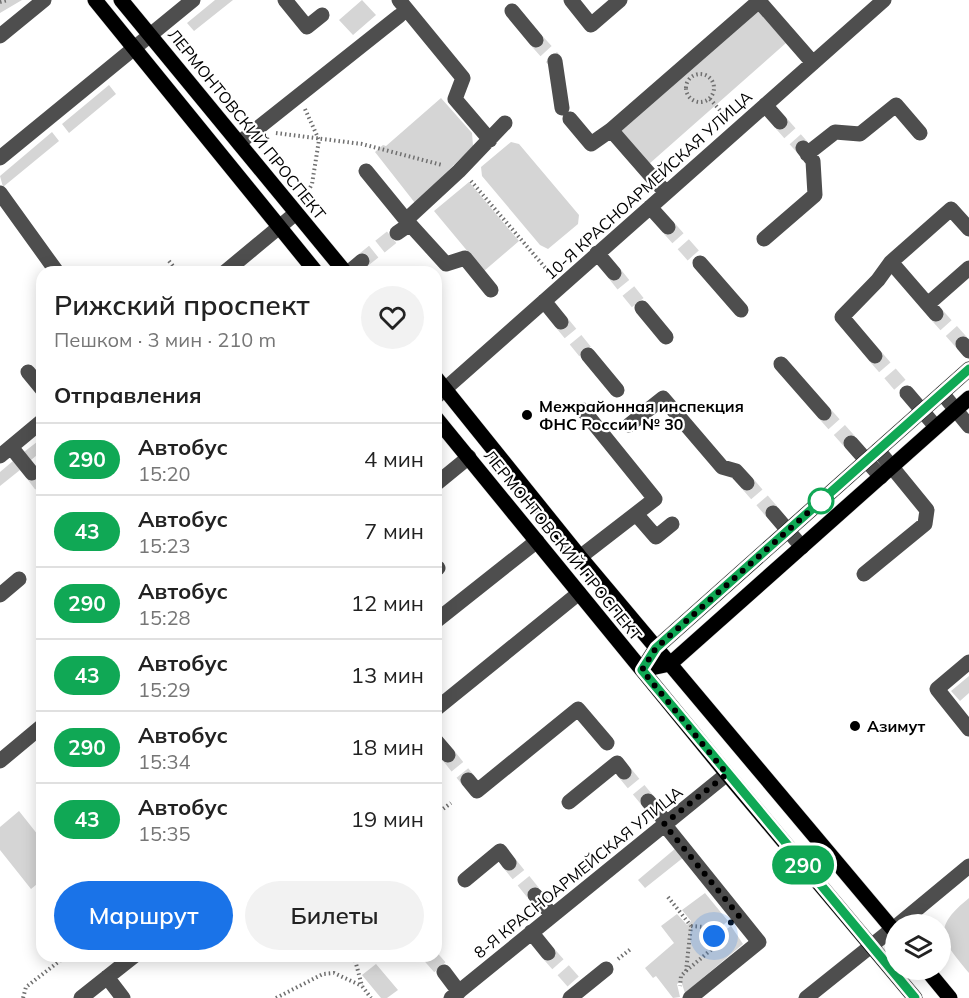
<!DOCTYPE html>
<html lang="ru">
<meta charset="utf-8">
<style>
body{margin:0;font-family:Mulish,sans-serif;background:#f2f2f2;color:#222;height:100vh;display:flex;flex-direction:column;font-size:22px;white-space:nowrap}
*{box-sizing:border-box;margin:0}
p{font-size:20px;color:#767676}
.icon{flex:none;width:33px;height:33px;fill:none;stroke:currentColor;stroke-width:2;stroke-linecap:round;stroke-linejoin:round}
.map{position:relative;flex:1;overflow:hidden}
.details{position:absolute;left:36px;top:266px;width:406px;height:696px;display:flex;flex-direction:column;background:#fff;border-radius:18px;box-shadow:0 3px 15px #0003}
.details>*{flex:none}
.badge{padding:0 12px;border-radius:20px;font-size:21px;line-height:39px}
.fabs{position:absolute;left:885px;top:914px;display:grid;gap:12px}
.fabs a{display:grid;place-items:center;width:66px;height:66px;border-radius:50%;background:#fff;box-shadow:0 3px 15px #0003;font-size:30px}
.you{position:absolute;width:30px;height:30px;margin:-15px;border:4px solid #fff;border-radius:50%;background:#1a73e8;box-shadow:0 0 0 9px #1a73e833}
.map>.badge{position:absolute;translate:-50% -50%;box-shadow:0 0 0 3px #fff}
h2{padding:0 18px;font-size:22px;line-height:54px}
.round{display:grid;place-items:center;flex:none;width:63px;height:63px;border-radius:32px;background:#f2f2f2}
.head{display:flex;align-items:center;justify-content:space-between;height:102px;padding:0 18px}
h1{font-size:28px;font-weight:600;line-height:45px}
.button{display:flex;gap:12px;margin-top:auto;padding:12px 18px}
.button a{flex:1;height:69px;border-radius:36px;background:#1a73e8;color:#fff;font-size:24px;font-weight:600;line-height:69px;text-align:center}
.button a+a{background:#f2f2f2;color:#222}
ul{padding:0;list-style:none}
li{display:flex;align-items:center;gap:18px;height:72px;padding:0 18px;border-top:2px solid #e0e0e0}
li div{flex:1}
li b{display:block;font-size:22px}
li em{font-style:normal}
li .badge{min-width:66px;font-weight:700;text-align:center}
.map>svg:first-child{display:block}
</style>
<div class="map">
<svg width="969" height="998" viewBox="0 0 969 998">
<rect width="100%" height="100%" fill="#fff"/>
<path fill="#d5d5d5" d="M0 0H22L0 13Z
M215 0H233L194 31 187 23Z
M362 0 376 15 353 35 339 20Z
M756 9 786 43 649 164 618 130Z
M109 85 116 94 69 133 62 124Z
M441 98 472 133 473 146 415 203 375 152 383 145 386 146Z
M52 132 59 141 3 187 0 176Z
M511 142 519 144 579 215 578 224 548 249 540 245 482 176 481 167Z
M469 182 519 241 484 271 434 211Z
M42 438V451L31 460 24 452Z
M13 461 20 470 0 486V472Z
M969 676V693L960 701 951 691Z
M19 811 42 840V880L31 889 0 850V827Z
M676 848 684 857 645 888 638 880Z
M705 893 728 921 715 932 717 936 731 926 743 944 685 993 681 981 677 984 680 997 673 998 656 976 653 978 645 968 674 943 661 926 677 914 687 925 691 921 682 910Z
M969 898V973C941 939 931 929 969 898Z
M376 964 398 990 387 998H381L362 975Z"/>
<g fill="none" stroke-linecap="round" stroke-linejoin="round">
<path stroke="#d9d9d9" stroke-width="15" stroke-dasharray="15 8" stroke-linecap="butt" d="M536 40 555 61
M780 122 803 148
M668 227 700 263
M362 261 397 233
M614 273 642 308
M936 314 963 344
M561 322 588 355
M875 356 907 393
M824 413 851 443
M32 473 42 486
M747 483 773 513
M448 755 468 780
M624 772 648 801
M509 863 535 895
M548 953 578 987
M430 956 444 972"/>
<g stroke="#dbdbdb" stroke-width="16">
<path id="major" d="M95 0 316 272
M121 0 345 272
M436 378 580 557 896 933
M436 418 727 774 915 998
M642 670 656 648 969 369
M642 670 670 664 969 398
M926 969 950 998"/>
</g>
<path stroke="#707070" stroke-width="4" stroke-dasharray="1.5 3" stroke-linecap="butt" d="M0 2 8 0
M686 88a14 14 0 1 1 28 0a14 14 0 1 1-28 0Z
M710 99 724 115
M305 109 319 140 312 184 306 195
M276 133 362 144 442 165
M471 181 548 271
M169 261 178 272
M436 814 451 803
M668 897 691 926 686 971 681 976 680 986
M691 926 705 927 714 936
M354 956 362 986 371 998
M618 959 632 948
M686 971 712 949 714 936 726 926
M23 998 26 987 66 956
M276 998 323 974 334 973 362 986"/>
<path stroke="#4e4e4e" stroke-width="15" d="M285 0 307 27 322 15
M399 0 463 78 455 99 490 140
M571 0 591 25 620 0
M512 11 536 40
M0 36 44 0
M555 61 562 108
M765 105 780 122
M570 119 591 144 611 130
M239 143 399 16
M807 154 835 132 860 134 896 105 920 133
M0 158 193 0
M366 171 406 220
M0 193 57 272
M666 193 611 130 759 1 813 63
M650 207 668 227
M397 233 410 224
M764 239 815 195 813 161 803 148
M597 253 614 273
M891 262 951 209 969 229
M700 263 741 310
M225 272 296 213
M349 272 362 261
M491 290 465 258 446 264 406 220 459 171 505 123
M544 301 561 322
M928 304 969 268
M642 308 666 337
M963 344 969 351
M588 355 617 390
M875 356 842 317 878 280 891 262 936 314
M781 364 824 413
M28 372 42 389
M907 393 936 427
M942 393 969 426
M436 397 884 0
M629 425 663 398 722 467 736 471 747 483
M851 443 881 477
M11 447 32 473
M0 456 42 421
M436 484 469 457
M773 513 802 547
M636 514 656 537 672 524
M580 557 655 499 583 410
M436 567 438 568
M864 574 925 524 927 510 878 450
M0 595 19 579
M436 621 537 541
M969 662 937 689 969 729
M436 709 579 593
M436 741 448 755
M0 761 42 726
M468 780 477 791 578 709 607 743
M648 801 666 822
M569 802 617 763 624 772
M664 824 759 942 690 998
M465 880 500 851 509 863
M535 895 552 915
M899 924 969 866
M531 932 548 953
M444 972 459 992
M107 977 123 998
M81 998 134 956
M451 998 727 774
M570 998 606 969
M806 998 896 926"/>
<use href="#major" stroke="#000" stroke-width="15"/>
</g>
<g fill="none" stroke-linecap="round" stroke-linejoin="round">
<g stroke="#fff" stroke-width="14">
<path id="line" d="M915 998 642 670 656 648 969 369"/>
</g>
<use href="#line" stroke="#10a855" stroke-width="9"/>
<path stroke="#000" stroke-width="6" stroke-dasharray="0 10.8" d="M714 936 739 916 664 824 727 774 642 670 656 648 821 501"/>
</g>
<g fill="#000" stroke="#fff" stroke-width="2">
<circle cx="527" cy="415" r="6"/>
<circle cx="855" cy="726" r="6"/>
</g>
<circle fill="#fff" stroke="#10a855" stroke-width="3" cx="821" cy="501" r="12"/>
<g text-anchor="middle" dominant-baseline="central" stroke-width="4.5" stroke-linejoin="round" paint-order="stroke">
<g font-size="16" fill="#000" stroke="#fff">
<text transform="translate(247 124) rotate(51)">ЛЕРМОНТОВСКИЙ ПРОСПЕКТ</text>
<text transform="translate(648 185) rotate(-42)">10-Я КРАСНОАРМЕЙСКАЯ УЛИЦА</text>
<text transform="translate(563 545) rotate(51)">ЛЕРМОНТОВСКИЙ ПРОСПЕКТ</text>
<text transform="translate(578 872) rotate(-39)">8-Я КРАСНОАРМЕЙСКАЯ УЛИЦА</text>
</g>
<g font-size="16" font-weight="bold" fill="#000" stroke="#fff" text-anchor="start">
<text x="539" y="406">Межрайонная инспекция<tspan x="539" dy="18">ФНС России № 30</tspan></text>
<text x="867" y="726">Азимут</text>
</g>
</g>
</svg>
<div class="fabs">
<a><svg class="icon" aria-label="layers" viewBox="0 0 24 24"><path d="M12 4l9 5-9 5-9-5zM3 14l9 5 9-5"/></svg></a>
</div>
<div class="you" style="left:714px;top:936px"></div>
<b class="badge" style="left:803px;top:865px;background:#10a855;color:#fff">290</b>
<section class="details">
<div class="head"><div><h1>Рижский проспект</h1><p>Пешком · 3 мин · 210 m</p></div><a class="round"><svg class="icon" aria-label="heart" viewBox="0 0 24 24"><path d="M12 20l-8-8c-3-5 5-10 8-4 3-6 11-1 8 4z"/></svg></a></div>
<h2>Отправления</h2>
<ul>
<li><span class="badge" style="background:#10a855;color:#fff">290</span><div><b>Автобус</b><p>15:20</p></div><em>4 мин</em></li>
<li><span class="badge" style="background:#10a855;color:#fff">43</span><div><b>Автобус</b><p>15:23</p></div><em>7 мин</em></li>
<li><span class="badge" style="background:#10a855;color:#fff">290</span><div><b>Автобус</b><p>15:28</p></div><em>12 мин</em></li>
<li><span class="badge" style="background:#10a855;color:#fff">43</span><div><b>Автобус</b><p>15:29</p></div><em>13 мин</em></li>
<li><span class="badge" style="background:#10a855;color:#fff">290</span><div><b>Автобус</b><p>15:34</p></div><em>18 мин</em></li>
<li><span class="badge" style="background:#10a855;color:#fff">43</span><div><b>Автобус</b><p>15:35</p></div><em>19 мин</em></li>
</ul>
<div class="button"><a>Маршрут</a><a>Билеты</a></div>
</section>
</div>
